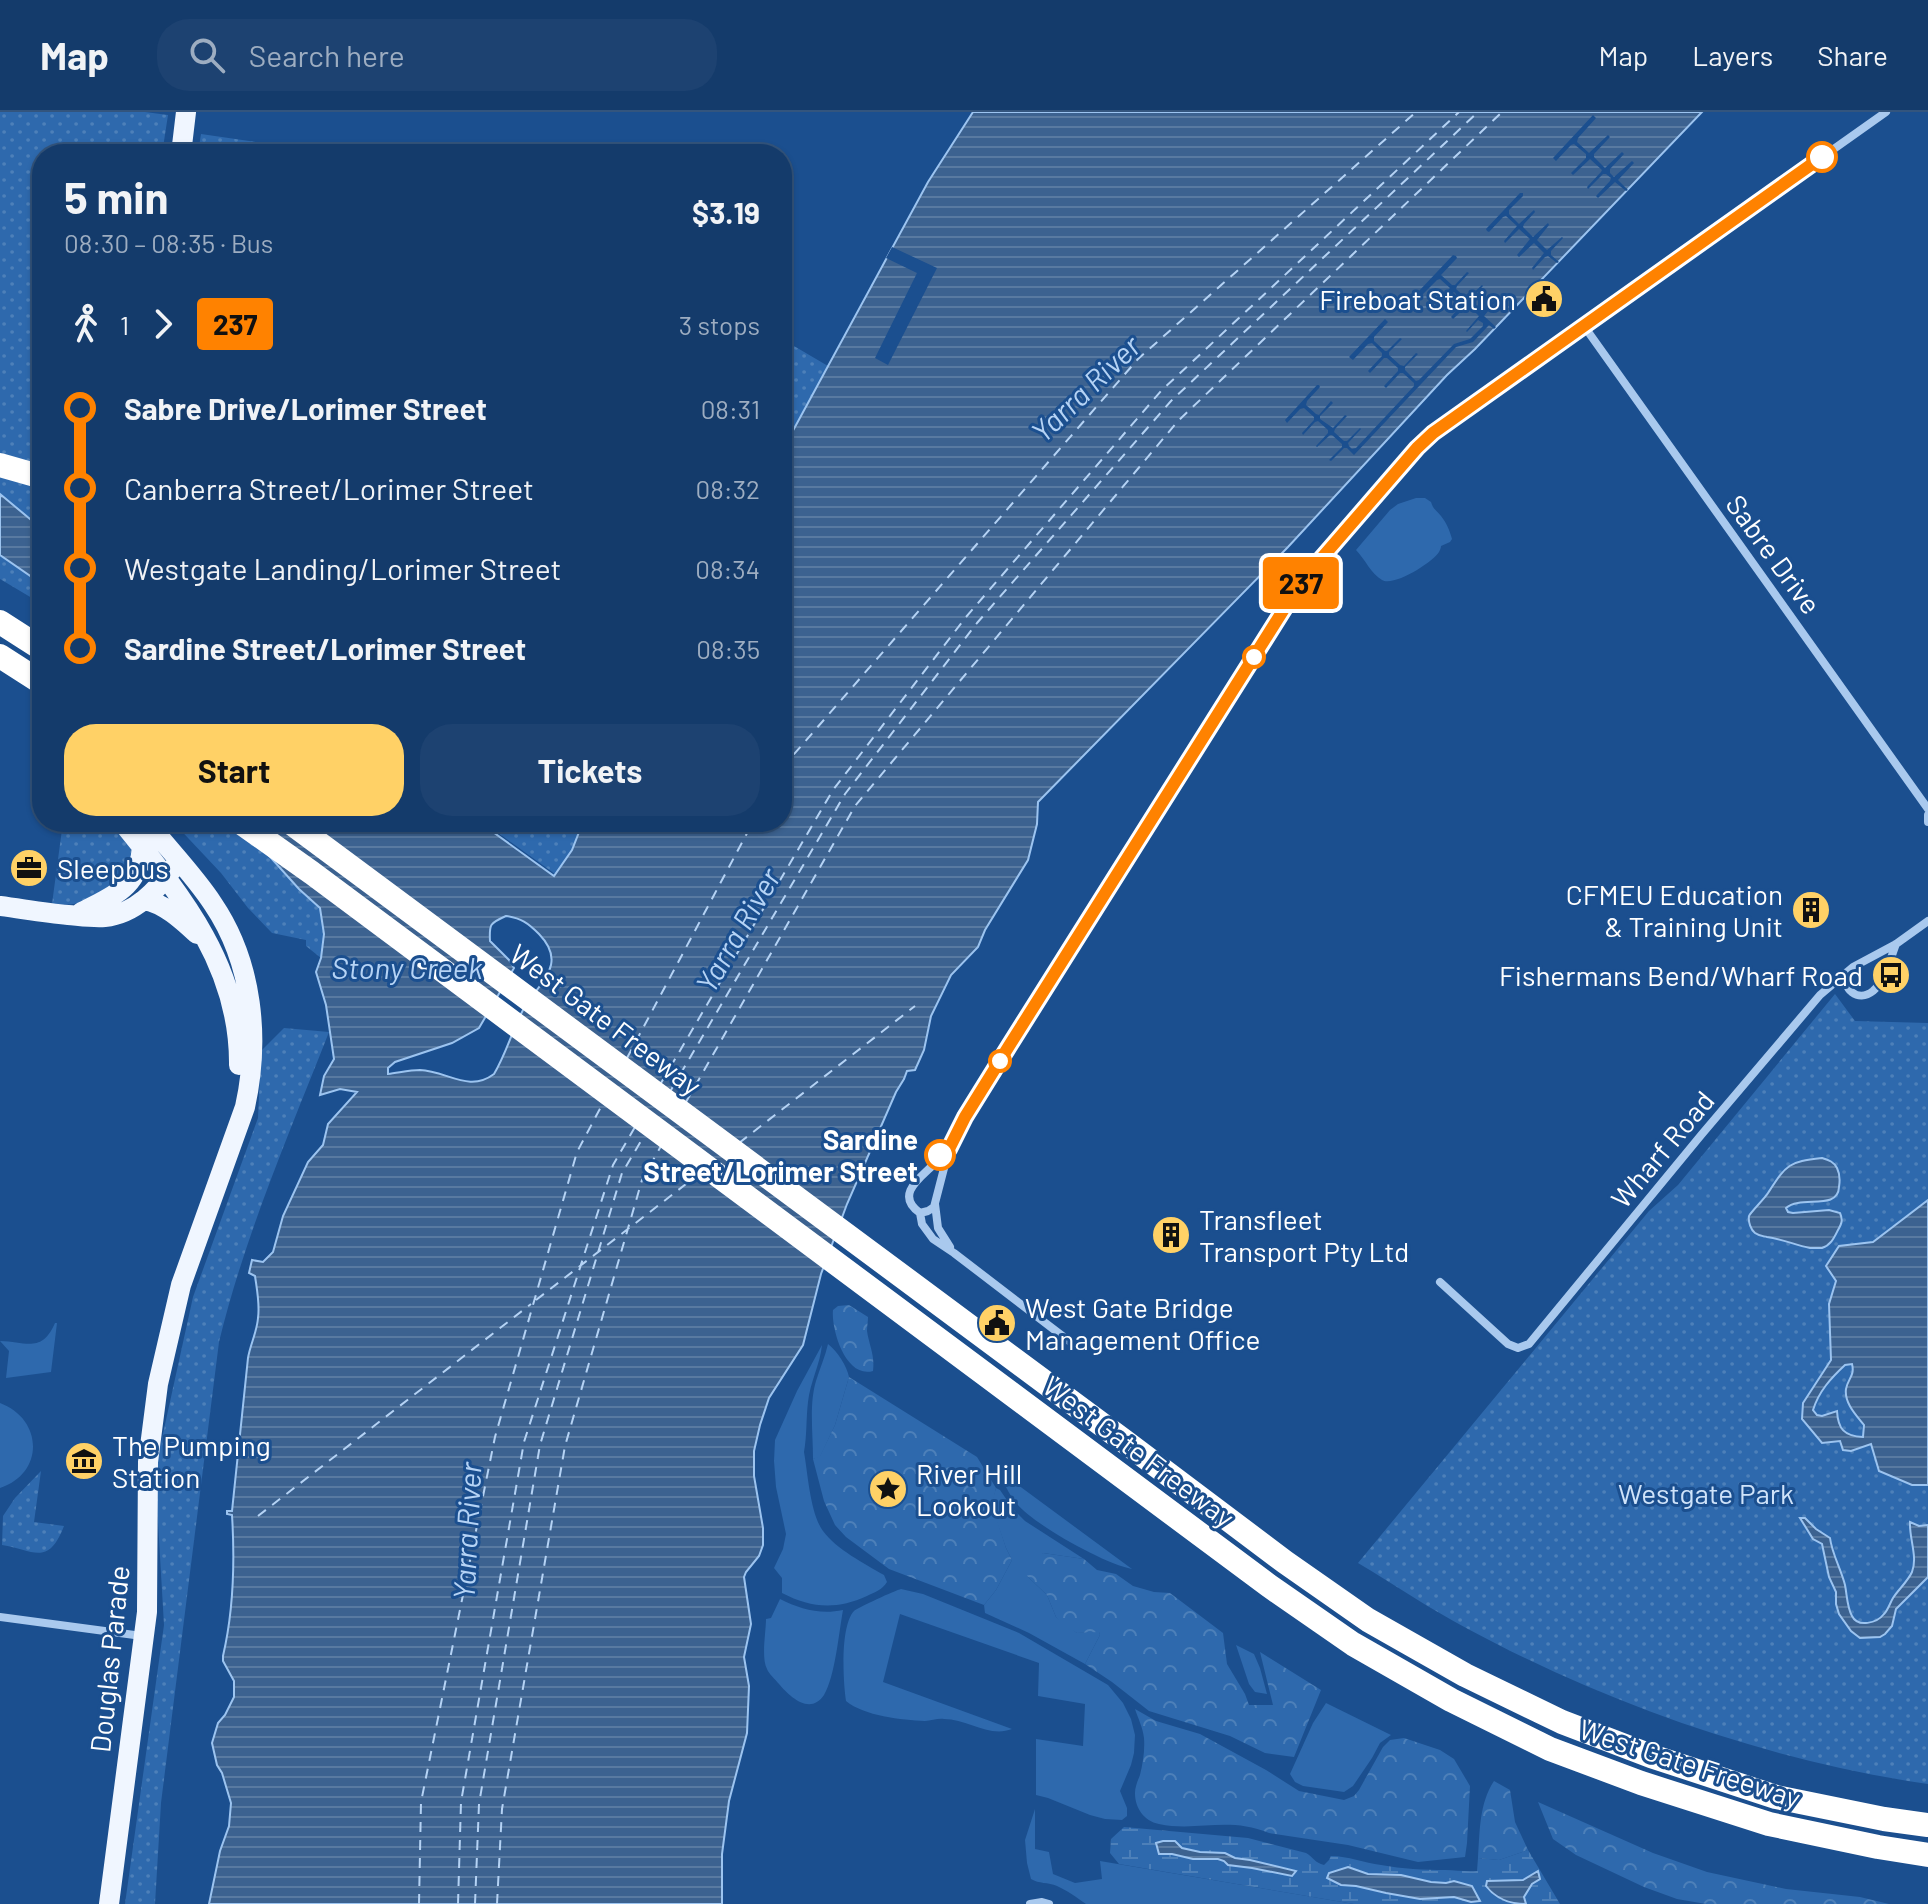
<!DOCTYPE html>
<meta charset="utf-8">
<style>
body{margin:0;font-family:Barlow,sans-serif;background:#1d4271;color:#f1f3f6;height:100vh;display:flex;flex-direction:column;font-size:30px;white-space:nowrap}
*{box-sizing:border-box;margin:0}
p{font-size:26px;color:#9dadc1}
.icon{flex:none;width:44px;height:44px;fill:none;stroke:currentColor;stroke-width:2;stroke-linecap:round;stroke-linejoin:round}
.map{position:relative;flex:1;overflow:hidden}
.side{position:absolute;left:32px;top:32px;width:760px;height:688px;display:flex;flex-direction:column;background:#143b6b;border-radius:32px;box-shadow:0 2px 6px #0004,0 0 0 2px #33557e}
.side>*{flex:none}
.badge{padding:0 16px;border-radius:6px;font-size:28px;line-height:52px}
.map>.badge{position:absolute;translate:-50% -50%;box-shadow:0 0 0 4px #fff}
.legs{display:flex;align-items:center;gap:12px;height:88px;padding:0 32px;font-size:26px}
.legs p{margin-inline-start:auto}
.overview{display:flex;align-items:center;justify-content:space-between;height:136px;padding:0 32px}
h1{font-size:44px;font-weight:700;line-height:60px}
.button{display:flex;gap:16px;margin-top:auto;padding:16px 32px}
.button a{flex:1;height:92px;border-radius:32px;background:#ffd166;color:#111;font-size:32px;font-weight:700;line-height:92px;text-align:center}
.button a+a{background:#1d4271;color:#f1f3f6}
ul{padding:0 32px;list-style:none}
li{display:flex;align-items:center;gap:28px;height:80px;font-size:30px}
li i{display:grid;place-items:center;width:12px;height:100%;margin:0 10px;background:currentColor}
li i::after{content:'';width:20px;height:20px;margin:-10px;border:6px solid;border-radius:50%;background:#143b6b}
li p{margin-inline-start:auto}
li:first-child i{background:linear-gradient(#0000 50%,currentColor 0)}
li:last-child i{background:linear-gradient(currentColor 50%,#0000 0)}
header{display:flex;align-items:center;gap:48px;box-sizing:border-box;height:112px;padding:0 40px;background:#143b6b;border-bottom:2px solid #33557e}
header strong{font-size:38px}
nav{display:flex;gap:44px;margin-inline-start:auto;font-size:28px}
.search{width:560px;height:72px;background:#1d4271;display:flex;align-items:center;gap:20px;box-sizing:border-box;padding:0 28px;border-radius:32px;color:#9dadc1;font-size:30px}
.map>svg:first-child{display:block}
</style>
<header>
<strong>Map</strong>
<div class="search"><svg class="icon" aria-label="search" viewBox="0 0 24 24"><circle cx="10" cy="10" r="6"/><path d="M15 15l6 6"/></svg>Search here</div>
<nav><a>Map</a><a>Layers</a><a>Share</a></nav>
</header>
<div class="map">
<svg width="1928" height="1792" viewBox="0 0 1928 1792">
<defs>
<pattern id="forest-crowns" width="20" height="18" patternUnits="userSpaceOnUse" patternTransform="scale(2)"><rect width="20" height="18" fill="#2e69ad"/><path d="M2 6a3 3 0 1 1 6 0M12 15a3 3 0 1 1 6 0" fill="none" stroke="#4d80b9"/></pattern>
<pattern id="wetland-marsh" width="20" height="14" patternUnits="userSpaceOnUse" patternTransform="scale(2)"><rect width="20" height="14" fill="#2e69ad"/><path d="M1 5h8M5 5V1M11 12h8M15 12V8" fill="none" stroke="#4d80b9"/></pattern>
<pattern id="park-dots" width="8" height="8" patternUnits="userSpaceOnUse" patternTransform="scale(2)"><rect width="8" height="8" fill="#2e69ad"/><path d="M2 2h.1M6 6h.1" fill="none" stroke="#4d80b9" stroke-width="1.8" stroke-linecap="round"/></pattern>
<pattern id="water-rules" width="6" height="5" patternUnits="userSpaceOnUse" patternTransform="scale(2)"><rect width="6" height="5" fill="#3c6290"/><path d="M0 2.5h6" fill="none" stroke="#597aa1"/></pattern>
</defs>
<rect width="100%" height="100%" fill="#1b4f8f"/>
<path fill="#2e69ad" d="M1416 386H1425L1431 390C1433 397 1436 398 1441 404 1446 410 1450 419 1452 427L1450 430 1441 434C1441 436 1440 438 1439 440 1433 450 1394 475 1382 468 1371 462 1365 447 1356 438L1390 398 1398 392Z
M55 1211H57L51 1260 6 1266 9 1239 0 1229C27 1230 42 1241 55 1211Z
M828 1232C837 1239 847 1254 849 1265L835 1313 820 1345 813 1347C813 1322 809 1292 816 1269 820 1256 825 1245 828 1232Z
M822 1233C820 1253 810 1270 808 1290 806 1307 807 1324 804 1340 808 1362 810 1401 823 1419 836 1437 865 1452 884 1463L887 1470C882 1478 875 1480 867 1484 836 1498 811 1496 782 1481V1466L774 1456 783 1437 786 1422 776 1375 774 1349 775 1328 797 1279Z
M0 1291C43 1307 45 1361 0 1376Z
M999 1359 1132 1457C1105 1452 1036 1414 1017 1392 1009 1383 1004 1371 999 1359Z
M996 1376 1000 1378 1013 1397 1025 1409 1084 1447 1043 1441 1027 1464 1047 1483 1056 1505 1077 1521 1099 1519 1100 1523 1085 1552 1029 1521 985 1501 984 1493 996 1478 1012 1448 1006 1436 991 1393Z
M901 1477 923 1482 1019 1521 1108 1573 1123 1591 1131 1607 1135 1623 1134 1641 1131 1653 1120 1679 1127 1696V1704L1122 1708 1105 1707 1090 1703 1048 1686 1036 1683V1627L1083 1634 1085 1592 1038 1584 1039 1551 900 1502 883 1570 1012 1617C989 1626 968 1607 944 1607 938 1606 931 1609 925 1609 902 1608 864 1604 846 1589 843 1569 840 1514 854 1499 857 1496 896 1478 901 1477Z
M780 1487C800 1497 820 1503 843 1498 839 1520 835 1565 824 1583 810 1604 789 1584 779 1572 775 1567 769 1562 767 1557 761 1546 766 1520 766 1507L771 1506Z
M1236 1533 1254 1542 1260 1556 1267 1582 1255 1580 1249 1572Z
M1326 1591 1391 1623 1380 1631 1372 1646 1353 1674 1344 1680 1303 1674 1295 1670 1290 1662 1313 1611Z
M1035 1697V1737L1049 1740 1053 1762 1075 1771 1102 1767 1100 1749 1354 1792H1086C1076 1785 1068 1779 1057 1774 1048 1770 1039 1772 1031 1767L1027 1751 1025 1728Z"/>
<path fill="url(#forest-crowns)" d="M849 1193 868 1205C868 1210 867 1214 867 1219 869 1233 875 1243 873 1259 846 1267 831 1218 833 1198L838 1194Z
M849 1265 977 1345 996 1376 992 1393 1006 1436 1012 1448 996 1478 984 1493 889 1457 846 1425 835 1413 824 1389 813 1347 820 1344 835 1313Z
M1043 1441 1084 1447 1097 1458 1116 1462 1133 1474 1154 1480 1170 1481 1223 1521 1227 1552 1245 1582 1249 1593H1273L1260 1540 1321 1578 1294 1645 1265 1641 1230 1624 1149 1599 1112 1570 1085 1552 1100 1523 1099 1520 1077 1521 1065 1514 1056 1505 1047 1483 1027 1464C1027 1451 1032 1447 1043 1441Z
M1135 1597 1156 1609 1200 1622 1266 1658 1299 1679 1344 1688 1354 1684 1359 1678 1383 1635 1390 1628 1404 1626 1440 1638 1454 1647 1470 1674 1467 1731 1465 1745 1418 1750 1348 1733 1269 1721C1228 1704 1197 1720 1159 1712 1144 1709 1135 1696 1135 1681 1135 1675 1138 1668 1140 1663 1143 1651 1145 1638 1144 1626 1143 1616 1138 1606 1135 1597Z
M1494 1669 1510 1678 1515 1710 1528 1738 1499 1748 1478 1746C1480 1719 1479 1692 1494 1669Z
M1538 1690 1653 1741 1707 1760 1786 1777 1860 1785 1889 1792H1706L1677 1787 1644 1775 1576 1743 1553 1727Z"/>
<path fill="url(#wetland-marsh)" d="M1124 1715 1248 1726 1306 1741C1313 1745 1315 1751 1324 1753L1329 1748 1331 1744C1348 1744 1364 1751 1381 1753 1402 1757 1424 1758 1445 1758 1456 1758 1466 1760 1477 1759L1478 1746 1499 1748 1528 1738 1560 1792H1354L1119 1752 1110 1741 1111 1727Z"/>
<path fill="url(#park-dots)" d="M0 0H145L168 3 162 42H42V492L0 467Z
M201 22 337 42H198Z
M782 227 828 254 783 337 782 388Z
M63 710H112L132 734 129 761C100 782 90 796 52 792Z
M173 710H242L244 716 299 777 320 796 324 822 321 846 306 834V828L272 821 248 796 221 761Z
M483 710H583L572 738 555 762Z
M1835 882 1855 909 1928 911V1672C1770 1649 1609 1593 1468 1517 1430 1497 1395 1473 1358 1451L1649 1099 1678 1073Z
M284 916 329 920C289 1022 245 1123 219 1230L161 1691 155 1792H125L164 1513 155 1358 193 1185 258 1006 261 939Z
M41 1359 34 1410 64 1414C48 1455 34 1438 2 1433L3 1404 15 1386Z"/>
<path fill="url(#water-rules)" stroke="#9cc4f0" stroke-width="2" fill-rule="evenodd" d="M973 0H1702L1475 237 1447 263 1288 435 1038 690 1037 712 1028 748 985 818 978 835 951 863 931 904 924 938 915 958 907 959 904 967 896 980 847 1092 821 1162 803 1233 769 1286 760 1313 754 1339V1364L763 1416V1433L759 1444 746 1460 744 1465 751 1512 744 1545 749 1574 747 1621 729 1689 722 1742V1792H209L220 1739 229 1714 231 1691 222 1661 217 1653 212 1631 218 1611 225 1603 234 1585V1569L223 1549V1544C234 1497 235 1451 232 1403L227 1402V1399H232L248 1246C250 1233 257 1220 258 1206 260 1192 257 1178 255 1164L249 1161 252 1148 263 1150 273 1140 283 1104 308 1050 323 1033 328 1012 357 980 340 977 320 983 324 964 334 947 326 893 316 860 321 846 324 822 320 796 299 777 244 716 242 710H479L554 764 572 738 583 710H782L783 337 928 70ZM506 804C521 806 528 811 539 822 569 853 538 871 523 898 512 919 506 942 494 962 469 981 447 959 420 958 409 958 398 961 388 962V956L395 950 452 931 479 916 514 856 509 848 490 829C489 812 490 811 506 804Z
M0 382 42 417V472L0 443Z
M1822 1046C1829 1048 1834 1050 1837 1056 1840 1062 1840 1069 1839 1075 1838 1099 1801 1083 1786 1096L1788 1100 1793 1101 1829 1098 1840 1101C1843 1108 1842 1111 1838 1118 1834 1126 1831 1133 1822 1136 1819 1136 1813 1136 1810 1136 1795 1133 1782 1127 1767 1125 1763 1124 1759 1124 1755 1121 1751 1118 1748 1110 1749 1104 1750 1101 1765 1086 1768 1081 1787 1052 1788 1050 1822 1046Z
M1928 1088V1373H1912L1879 1359 1871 1332 1851 1339 1843 1338 1840 1329 1822 1331 1802 1307 1803 1291 1831 1248 1829 1192 1836 1169 1826 1154 1839 1134 1873 1130ZM1852 1252C1855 1264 1848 1266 1846 1277 1844 1291 1857 1304 1864 1313L1863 1325C1844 1324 1838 1317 1837 1299L1822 1304 1817 1303 1813 1298C1819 1279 1831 1266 1845 1253Z
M1800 1406H1805L1816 1417 1830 1426C1832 1442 1841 1457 1845 1473 1847 1483 1847 1495 1852 1504 1858 1516 1877 1511 1884 1502 1888 1498 1890 1491 1893 1486 1898 1478 1908 1469 1912 1460 1918 1445 1909 1426 1910 1410L1919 1414 1928 1413V1465L1896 1497 1892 1514 1885 1522 1880 1525 1860 1526 1851 1519 1839 1502 1836 1492V1480L1829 1465 1822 1432 1813 1427Z
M1163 1729H1175L1182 1736 1200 1740 1225 1741 1235 1746 1250 1748 1296 1759 1292 1764 1252 1756 1228 1753 1224 1749 1218 1747H1193L1172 1742H1159L1156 1731Z
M1348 1755 1368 1762 1401 1763 1431 1770 1446 1771 1454 1769 1472 1774 1480 1789 1471 1790 1454 1785 1420 1787 1386 1781 1356 1774 1341 1773 1327 1766 1329 1761Z
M1538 1759 1540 1767 1532 1772 1524 1785 1526 1792C1510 1792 1496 1787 1486 1774L1487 1769 1523 1768Z"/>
<path fill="#1b4f8f" d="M1593 3 1596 6 1578 26 1577 30 1589 41 1608 23 1610 25 1594 42V45L1605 56 1622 40 1624 42 1610 57V61L1614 65 1632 49 1634 51 1618 68 1628 78 1626 79 1615 70 1598 86 1596 84 1610 69 1611 66 1606 62H1603L1588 77 1587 75 1601 60 1602 58 1590 47 1573 63 1571 61 1586 46V42L1574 32 1571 33 1556 49 1553 46Z
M1520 81H1523V84L1509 98V102L1519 112 1534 98 1535 100 1524 112 1523 115 1533 125 1548 111 1549 113 1537 128 1547 138 1562 125 1563 126 1551 139V143L1559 150 1557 151 1548 144 1545 145 1533 158 1532 156 1544 141 1534 131 1519 145 1517 143 1530 127 1519 117 1505 131 1504 129 1517 114 1506 104 1503 105 1489 120 1487 119 1486 117Z
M892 135 937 156 888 253 875 246 917 161 886 146Z
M1453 143 1456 144 1457 146 1441 163 1452 173H1455L1467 160 1469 161 1457 174 1456 177 1467 187 1482 173 1483 174 1471 187V191L1481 201 1496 186 1498 187 1484 204 1496 215 1494 217 1489 213 1473 230 1456 235 1354 343 1347 336H1344L1331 349 1329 348 1342 335V332L1332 323H1330L1317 335 1316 334 1328 321V318L1318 309 1315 310 1303 323 1302 321 1314 308V305L1304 296 1300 297 1287 311 1285 308 1317 273H1319L1320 275 1307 289 1306 293 1316 302 1319 303 1331 289 1333 291 1320 304V307L1333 316 1345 303 1347 304 1335 317 1334 320 1344 329H1347L1360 316 1361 317 1348 331 1349 334 1352 337 1356 336 1414 274V271L1403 261H1400L1386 276 1384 274 1398 259V256L1387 246H1384L1370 261 1368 259 1382 244V241L1372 231 1368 232 1353 248 1349 245 1385 207 1388 210 1374 225V229L1385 239H1387L1400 226 1402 227 1389 240V243L1400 253 1404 254 1416 241 1418 242 1405 255V258L1416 269 1419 268 1454 232 1470 227 1483 214V211L1478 208 1467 220 1466 219 1479 204 1468 193 1453 207 1451 205 1464 190 1454 180 1439 194 1437 192 1450 176 1440 167 1437 168 1423 182H1420L1419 179Z"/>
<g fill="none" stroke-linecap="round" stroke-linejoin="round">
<path stroke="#b5d3f5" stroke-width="2" stroke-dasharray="10 8" stroke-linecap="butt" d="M782 656 1138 247 1416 0
M627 946 753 710
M661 971 833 678 966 505 1161 279 1459 0
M671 978 845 682 977 511 1171 289 1478 0
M686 990 855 694 1178 309 1502 0
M739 1031 915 894
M536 1188 699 1062
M258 1404 531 1192
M419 1792 421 1690 495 1325 577 1040 603 991
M458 1792 461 1690 524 1330 613 1053 635 1015
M475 1792 479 1692 540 1333 622 1061 644 1024
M497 1792 502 1697 565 1334 642 1068 661 1034"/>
<path stroke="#a9c9ee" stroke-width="8" d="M1584 214 1928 697
M1928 703V710
M1847 860C1841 877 1858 891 1873 879 1886 868 1890 847 1896 832
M949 1037C942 1042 937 1048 931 1055 917 1068 896 1084 920 1101L928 1099 934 1095 949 1037 965 1005 1307 462 1417 336 1447 311 1886 0
M935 1092 938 1116 950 1135
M920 1101 922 1112 933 1127 954 1141 1069 1229
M1440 1170 1508 1232 1518 1236 1529 1232 1702 1022 1820 883 1853 855 1896 832 1928 809
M0 1505 142 1524
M1030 1792 1042 1790 1049 1792"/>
<path stroke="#f0f6ff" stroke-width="20" d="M181 42 186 0
M122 710C181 783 240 854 239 953
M144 788C164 791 183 809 197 822
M0 794C23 797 45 801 68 803 80 804 93 806 105 805 135 802 157 778 174 755
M80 801C112 784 140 776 142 734
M109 1792 147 1500 148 1350 158 1272 181 1173 245 995C260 927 253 851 213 792 194 763 169 738 147 710"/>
<path stroke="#fff" stroke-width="24" d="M0 353 42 365
M0 510 42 537
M0 544 42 571
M240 710 312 761 1268 1473 1353 1532 1451 1588 1550 1637 1641 1671 1769 1712 1878 1735 1928 1743
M290 710 1124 1329 1285 1450 1368 1508 1465 1563 1562 1610 1651 1644 1776 1685 1884 1707 1928 1713"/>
</g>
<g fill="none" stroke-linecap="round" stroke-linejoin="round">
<g stroke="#fff" stroke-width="18">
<path id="line-1" d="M940 1043 949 1037 965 1005 1009 934 1301 470 1417 336 1433 321 1822 45"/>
</g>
<use href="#line-1" stroke="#ff8200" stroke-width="12"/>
</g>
<defs>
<g id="civic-disc" transform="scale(2)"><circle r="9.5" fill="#ffd166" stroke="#1b4f8f"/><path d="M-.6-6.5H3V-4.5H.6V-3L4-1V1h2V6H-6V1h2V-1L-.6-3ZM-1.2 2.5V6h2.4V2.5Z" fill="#111"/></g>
<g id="office-disc" transform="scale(2)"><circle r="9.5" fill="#ffd166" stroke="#1b4f8f"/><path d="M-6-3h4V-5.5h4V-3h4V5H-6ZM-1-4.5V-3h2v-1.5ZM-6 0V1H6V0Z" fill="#111"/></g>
<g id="building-disc" transform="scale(2)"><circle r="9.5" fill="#ffd166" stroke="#1b4f8f"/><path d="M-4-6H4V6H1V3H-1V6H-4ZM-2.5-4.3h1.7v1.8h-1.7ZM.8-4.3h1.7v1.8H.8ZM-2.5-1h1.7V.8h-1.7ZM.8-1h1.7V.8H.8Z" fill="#111"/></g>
<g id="bus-disc" transform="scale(2)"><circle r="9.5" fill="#ffd166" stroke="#1b4f8f"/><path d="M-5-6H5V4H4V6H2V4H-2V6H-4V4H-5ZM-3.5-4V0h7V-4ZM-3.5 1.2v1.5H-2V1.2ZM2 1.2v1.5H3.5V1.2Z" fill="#111"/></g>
<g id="museum-disc" transform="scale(2)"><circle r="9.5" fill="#ffd166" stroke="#1b4f8f"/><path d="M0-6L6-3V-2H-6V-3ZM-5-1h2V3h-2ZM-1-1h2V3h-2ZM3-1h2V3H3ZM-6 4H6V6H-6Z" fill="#111"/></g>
<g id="sight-disc" transform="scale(2)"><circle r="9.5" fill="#ffd166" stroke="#1b4f8f"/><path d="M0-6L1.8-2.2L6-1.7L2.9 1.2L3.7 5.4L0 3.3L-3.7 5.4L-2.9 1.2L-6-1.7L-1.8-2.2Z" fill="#111"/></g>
</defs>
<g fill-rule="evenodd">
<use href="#civic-disc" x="1544" y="187"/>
<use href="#office-disc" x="29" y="756"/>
<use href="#building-disc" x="1811" y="798"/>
<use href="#bus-disc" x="1891" y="863"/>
<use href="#building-disc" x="1171" y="1123"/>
<use href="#civic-disc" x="997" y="1211"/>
<use href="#museum-disc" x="84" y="1349"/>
<use href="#sight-disc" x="888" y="1377"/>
</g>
<g fill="#fff" stroke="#ff8200" stroke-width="4">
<circle cx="1822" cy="45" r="14"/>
<circle cx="1254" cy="545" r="10"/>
<circle cx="1000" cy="949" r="10"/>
<circle cx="940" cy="1043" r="14"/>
</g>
<g text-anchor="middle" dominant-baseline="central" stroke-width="6" stroke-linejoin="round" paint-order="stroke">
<g font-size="28" fill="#fff" stroke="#1b4f8f" text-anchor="start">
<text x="1516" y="187" text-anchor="end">Fireboat Station</text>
<text x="57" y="756">Sleepbus</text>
<text x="1783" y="782" text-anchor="end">CFMEU Education<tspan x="1783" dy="32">&amp; Training Unit</tspan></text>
<text x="1863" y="863" text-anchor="end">Fishermans Bend/Wharf Road</text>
<text x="1199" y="1107">Transfleet<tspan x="1199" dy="32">Transport Pty Ltd</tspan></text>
<text x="1025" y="1195">West Gate Bridge<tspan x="1025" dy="32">Management Office</tspan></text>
<text x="112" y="1333">The Pumping<tspan x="112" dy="32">Station</tspan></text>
<text x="916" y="1361">River Hill<tspan x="916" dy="32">Lookout</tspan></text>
</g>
<g font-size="28" fill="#fff" stroke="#1b4f8f">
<text transform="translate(1774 442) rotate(54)">Sabre Drive</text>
<text transform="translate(606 907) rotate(37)">West Gate Freeway</text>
<text transform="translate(1662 1037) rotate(-50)">Wharf Road</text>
<text transform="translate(1139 1339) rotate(37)">West Gate Freeway</text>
<text transform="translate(109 1547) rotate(-84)">Douglas Parade</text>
<text transform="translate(1690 1651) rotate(18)">West Gate Freeway</text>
</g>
<g font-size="28" font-weight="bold" fill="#fff" stroke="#1b4f8f" text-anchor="end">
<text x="918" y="1027">Sardine<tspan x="918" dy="32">Street/Lorimer Street</tspan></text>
</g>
<g font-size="28" fill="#cfe3fa" stroke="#1b4f8f">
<text x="1706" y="1381">Westgate Park</text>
</g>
<g font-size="30" font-style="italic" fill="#b5d3f5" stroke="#1b4f8f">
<text transform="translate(1085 276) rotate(-44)">Yarra River</text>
<text transform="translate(737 818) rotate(-60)">Yarra River</text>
<text x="407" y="855">Stony Creek</text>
<text transform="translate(466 1419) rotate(-87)">Yarra River</text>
</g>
</g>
</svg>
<b class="badge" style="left:1301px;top:471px;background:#ff8200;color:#111">237</b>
<section class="side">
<div class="overview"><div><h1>5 min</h1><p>08:30 – 08:35 · Bus</p></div><b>$3.19</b></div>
<div class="legs"><svg class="icon" aria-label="walk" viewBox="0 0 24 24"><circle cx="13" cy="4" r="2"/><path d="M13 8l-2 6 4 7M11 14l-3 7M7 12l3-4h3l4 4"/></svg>1<svg class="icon" aria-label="forward" viewBox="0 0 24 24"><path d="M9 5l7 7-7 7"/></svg><b class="badge" style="background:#ff8200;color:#111">237</b><p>3 stops</p></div>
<ul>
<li><i style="color:#ff8200"></i><b>Sabre Drive/Lorimer Street</b><p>08:31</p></li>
<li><i style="color:#ff8200"></i><span>Canberra Street/Lorimer Street</span><p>08:32</p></li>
<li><i style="color:#ff8200"></i><span>Westgate Landing/Lorimer Street</span><p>08:34</p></li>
<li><i style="color:#ff8200"></i><b>Sardine Street/Lorimer Street</b><p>08:35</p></li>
</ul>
<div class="button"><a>Start</a><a>Tickets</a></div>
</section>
</div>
